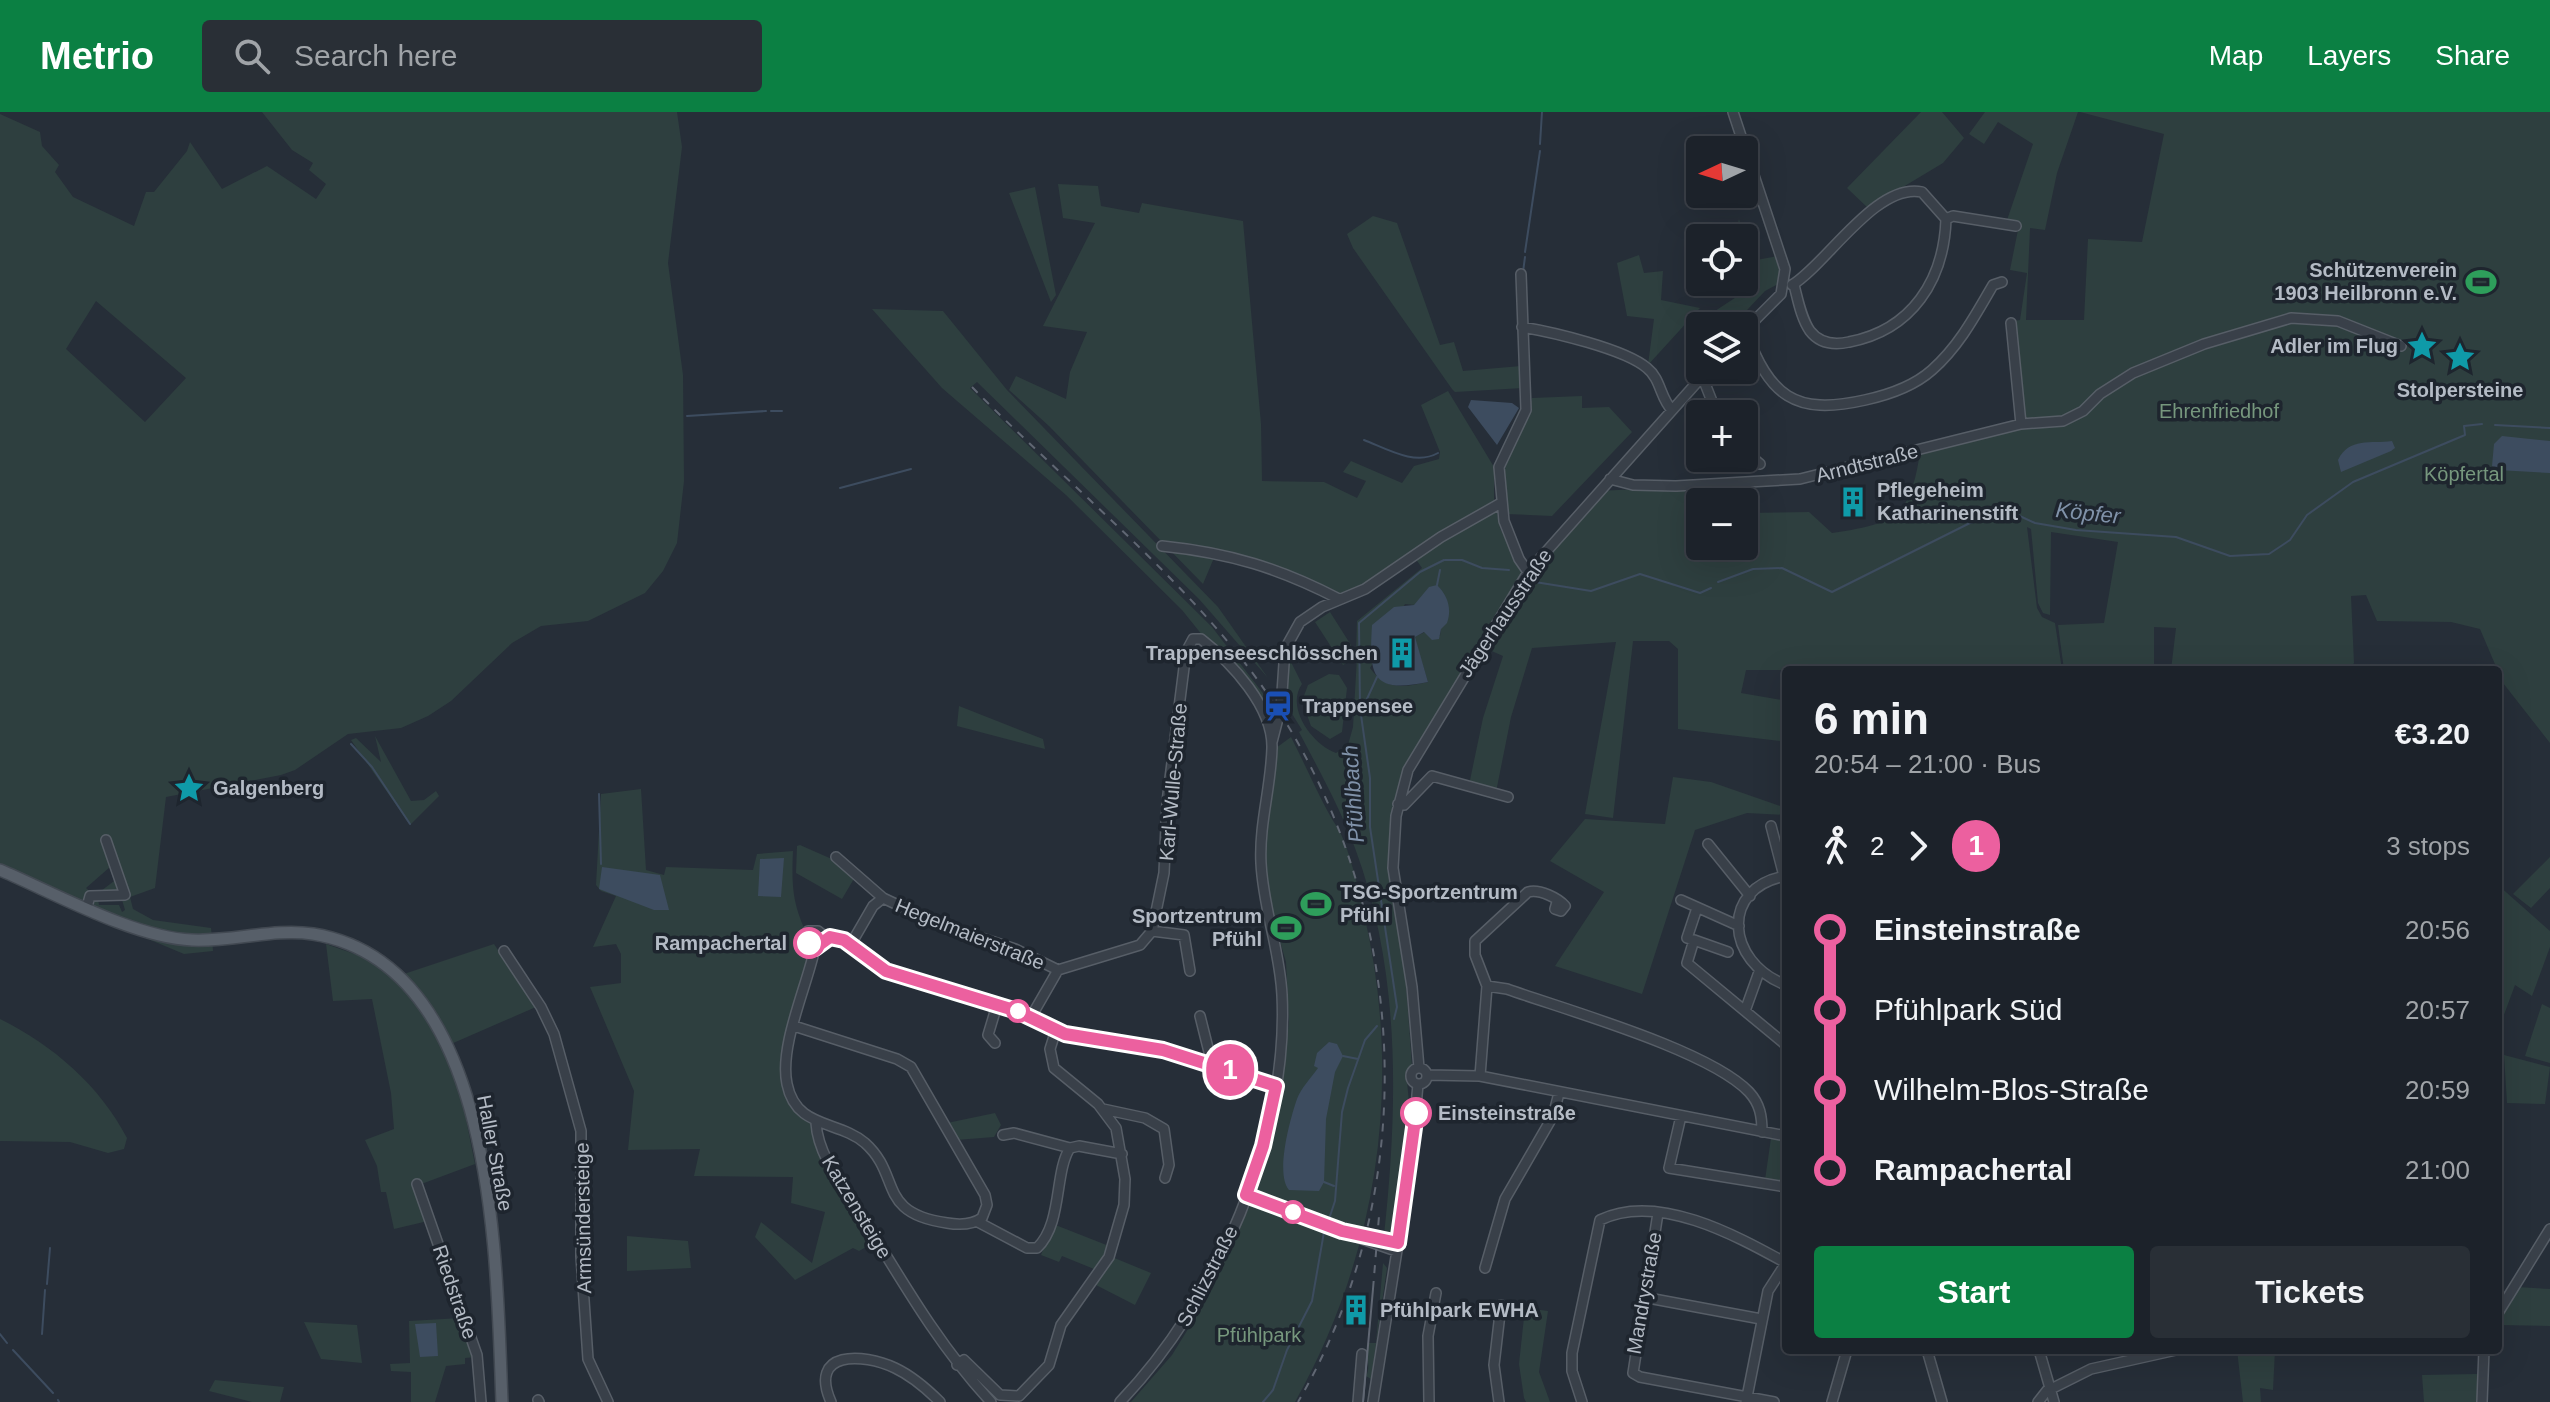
<!DOCTYPE html>
<meta charset="utf-8">
<style>
body{margin:0;font-family:Helvetica,sans-serif;background:#292f36;color:#f1f3f6;height:100vh;display:flex;flex-direction:column;font-size:30px;white-space:nowrap}
*{box-sizing:border-box;margin:0}
p{font-size:26px;color:#a0a4a8}
.icon{flex:none;width:44px;height:44px;fill:none;stroke:currentColor;stroke-width:2;stroke-linecap:round;stroke-linejoin:round}
.map{position:relative;flex:1;overflow:hidden}
.side{position:absolute;left:1782px;top:554px;width:720px;height:688px;display:flex;flex-direction:column;background:#1c222a;border-radius:8px;box-shadow:0 8px 32px #0002,0 0 0 2px #3a3f47}
.side>*{flex:none}
.badge{padding:0 16px;border-radius:26px;font-size:28px;line-height:52px}
.needle{width:52px;rotate:266deg}
.buttons{position:absolute;left:1686px;top:24px;display:grid;gap:16px}
.buttons a{display:grid;place-items:center;width:72px;height:72px;border-radius:8px;background:#1c222a;box-shadow:0 8px 32px #0002,0 0 0 2px #3a3f47;font-size:40px}
.map>.badge{position:absolute;translate:-50% -50%;box-shadow:0 0 0 4px #fff}
.legs{display:flex;align-items:center;gap:12px;height:88px;padding:0 32px;font-size:26px}
.legs p{margin-inline-start:auto}
.summary{display:flex;align-items:center;justify-content:space-between;height:136px;padding:0 32px}
h1{font-size:44px;font-weight:700;line-height:60px}
.button{display:flex;gap:16px;margin-top:auto;padding:16px 32px}
.button a{flex:1;height:92px;border-radius:8px;background:#0b8043;color:#fff;font-size:32px;font-weight:700;line-height:92px;text-align:center}
.button a+a{background:#292f36;color:#f1f3f6}
ul{padding:0 32px;list-style:none}
li{display:flex;align-items:center;gap:28px;height:80px;font-size:30px}
li i{display:grid;place-items:center;width:12px;height:100%;margin:0 10px;background:currentColor}
li i::after{content:'';width:20px;height:20px;margin:-10px;border:6px solid;border-radius:50%;background:#1c222a}
li p{margin-inline-start:auto}
li:first-child i{background:linear-gradient(#0000 50%,currentColor 0)}
li:last-child i{background:linear-gradient(currentColor 50%,#0000 0)}
header{display:flex;align-items:center;gap:48px;box-sizing:border-box;height:112px;padding:0 40px;background:#0b8043;color:#fff}
header strong{font-size:38px}
nav{display:flex;gap:44px;margin-inline-start:auto;font-size:28px}
.search{width:560px;height:72px;background:#292f36;display:flex;align-items:center;gap:20px;box-sizing:border-box;padding:0 28px;border-radius:8px;color:#a0a4a8;font-size:30px}
.map>svg:first-child{display:block}
</style>
<header>
<strong>Metrio</strong>
<div class="search"><svg class="icon" aria-label="search" viewBox="0 0 24 24"><circle cx="10" cy="10" r="6"/><path d="M15 15l6 6"/></svg>Search here</div>
<nav><a>Map</a><a>Layers</a><a>Share</a></nav>
</header>
<div class="map">
<svg width="2550" height="1290" viewBox="0 0 2550 1290">
<rect width="100%" height="100%" fill="#262e38"/>
<path fill="#2e3f3f" fill-rule="evenodd" d="M262 0H677L682 35 668 151 683 263 684 369 677 431 663 459 645 481 588 509 541 514 512 531 451 589 428 604 401 616 348 622 295 658 281 663 166 685 155 776 130 785 133 797 153 808 211 816 213 839 184 842 0 765V2L40 20 42 34 59 53 55 60 73 85 134 114 146 80H154L187 39 190 30 222 77 267 54 316 87 326 72 309 58 313 51 292 38ZM96 189 186 266 145 310 66 237ZM110 755 118 766 97 782 120 781 125 798 122 800 119 793H99L98 787 86 776Z
M1921 0H1942L1964 26 1943 51 1868 96 1847 76Z
M1985 0H2078L2057 61 2045 118 2030 116 2026 208H2084L2088 127 2142 130 2164 22 2080 0H2550V631L2503 571 2480 517 2451 510 2377 509 2366 483 2351 484 2354 551 2349 558H2171L2176 516 2154 515V558H2064L2058 513 2104 511 2118 430 2051 420 2050 503 2043 501 2038 491 2031 417 2027 415 2037 496 2042 505 2055 511 2062 558H1746L1741 581 1782 588 1781 629 1678 617V537L1669 529H1633L1613 706 1585 702 1616 530 1532 536 1511 605 1496 680 1469 673 1483 606 1503 544 1478 533 1404 661 1393 705 1390 753 1406 872 1412 954 1406 964C1415 1017 1403 1072 1395 1126L1384 1123C1398 994 1401 860 1355 736 1340 696 1319 658 1299 620L1302 618 1286 592 1287 542 1302 572C1285 596 1313 633 1336 641L1348 633 1353 615 1357 545 1343 553 1315 510 1330 500 1356 541 1357 509 1422 456 1413 443 1336 491 1326 482 1216 441 1203 472 1049 314 1009 278 1016 264 1066 287 1070 260 1087 220 1043 214 1095 111 1063 106 1058 72 1098 74 1101 94 1139 101 1142 91 1243 109 1261 312 1262 369 1324 370 1357 386 1366 369 1343 360 1351 349 1402 371 1414 354 1439 347 1440 340 1421 293 1448 279 1494 355V386L1500 416 1521 459 1540 454 1598 379 1739 372 1740 390H1700V434H1744V401L1809 400 1832 421C1901 411 1911 402 1921 334L2019 310 2007 210 2020 208 2027 161 2010 158 2019 113 2006 111 2033 32 1998 10 1984 32 1969 22ZM1405 492 1415 493 1441 516 1440 524 1425 520 1414 525 1428 570C1402 576 1386 578 1370 556Z
M1035 75 1056 183 1051 190 1009 81Z
M1373 104 1397 111 1440 233 1454 230 1463 259 1521 254 1523 276 1455 280 1452 277 1353 136 1347 122Z
M1739 107 1751 149 1778 144 1782 170 1765 179 1732 214H1700V231L1689 216 1744 180 1741 175 1756 164 1751 149H1744V126H1734Z
M1639 143 1644 161 1663 159 1661 188 1700 196 1648 253 1654 207 1627 204 1617 151Z
M872 197 943 199 1007 278 1218 495 1268 566 1199 487 977 270 970 276 1212 515 1275 597 1267 594 1274 606 1273 611 1182 498 1066 383 942 276Z
M1582 284V296L1609 295 1632 320 1552 404 1506 402 1502 358 1524 314 1532 286Z
M1329 562 1339 563 1347 576 1342 620 1330 627 1311 614 1302 589 1308 573Z
M959 594 1043 627 1045 637 957 614Z
M375 624 411 689 424 688 436 679 439 684 410 713 351 628 356 626 381 650Z
M1291 625C1306 654 1321 690 1337 715 1348 731 1360 782 1364 802 1403 969 1379 1140 1295 1290H1131L1172 1243 1201 1196 1197 1195 1202 1187H1206L1216 1167H1211L1224 1149 1220 1148 1239 1118H1234L1237 1111H1242L1259 1074 1276 1019 1289 910 1286 850 1271 798 1264 739 1276 636Z
M1673 665 1711 670 1786 696V703L1747 701 1695 718 1642 882 1555 854 1604 780 1550 749 1585 707 1665 712Z
M641 677 646 758 664 763 666 755 753 758 757 742 793 739C791 782 794 798 814 836L787 934 792 990 812 1012 873 1131 859 1139 853 1136 795 1168 755 1125 761 1110 812 1151 825 1100 791 1091 793 1065 694 1064 700 1037 628 1038 634 979 590 875 621 871V842L616 832 593 835 616 784 601 779 596 773 601 682Z
M800 733 834 748 855 765 842 787 796 761 797 734Z
M2550 745V776L2531 796 2513 782Z
M2498 773 2550 819V835L2532 884 2515 873 2498 919Z
M326 832 366 846 392 866 494 832 536 895 451 932 475 1052 416 1074 428 1109 394 1117 386 1080H381L377 1054 365 1028 394 1017 391 981 372 887 333 889Z
M2542 892 2550 896V951L2525 944Z
M0 907C53 933 100 974 127 1026L124 1037 108 1041 70 1030 0 1029Z
M2504 943 2550 955 2545 992 2507 991Z
M995 1001 1001 1013 994 1025 956 1028 947 1011Z
M1771 1026 1786 1029V1071L1765 1068Z
M1053 1112 1109 1134 1099 1159 1062 1144 1059 1150 1041 1143Z
M627 1124 688 1129 691 1156 627 1159Z
M1112 1145 1151 1161 1135 1193 1096 1173Z
M1383 1151 1387 1156 1371 1267 1366 1264C1371 1257 1366 1240 1367 1231H1376Z
M2517 1175 2550 1177V1214L2498 1213V1206Z
M1525 1196 1548 1199 1539 1260 1550 1290H1526L1524 1286 1519 1252Z
M461 1206 476 1245 465 1246V1252L446 1254 435 1290H411V1260L391 1259 390 1252 410 1251 409 1209Z
M304 1210 357 1213 362 1251 321 1247Z
M2237 1238H2275L2273 1278 2260 1276 2261 1290H2243Z
M2477 1262 2478 1290H2424L2422 1263Z
M215 1268 284 1275 280 1290H252L209 1279Z"/>
<path fill="#3d4c5f" d="M1471 288 1512 291 1519 296 1497 333 1468 295Z
M2502 324 2550 329V361L2497 358 2492 354 2494 332Z
M2392 329 2395 336 2391 339 2341 360 2338 348C2349 325 2371 332 2392 329Z
M1437 473C1448 484 1452 497 1447 511L1441 517 1439 527 1432 528 1424 520 1415 525 1428 570C1371 582 1369 563 1372 513L1394 495 1414 493 1429 475Z
M784 746 781 785 758 784 760 747Z
M602 755 660 763 669 798H654L599 777Z
M1329 930 1337 932 1343 944 1335 960 1326 1007 1324 1070 1319 1079 1289 1078C1275 1062 1290 1007 1297 987 1301 976 1311 966 1318 956L1314 954 1317 941Z
M436 1211 438 1244 420 1245 415 1212Z"/>
<g fill="none" stroke-linecap="round" stroke-linejoin="round">
<path stroke="#3d4c5f" stroke-width="2" d="M1540 32 1542 0
M1525 140 1540 39
M1523 160 1525 145
M771 299H782
M687 304 766 299
M2495 313 2550 316
M1364 328C1387 337 1415 354 1438 341
M840 376 911 357
M1445 448H1462L1482 456 1509 458
M1535 470 1591 479 1640 462 1700 481 1711 476
M1718 470 1753 457 1782 456 1832 480 1970 411 2009 399 2035 411 2076 418 2176 425 2230 444 2269 442 2290 428 2307 403 2353 370 2465 323 2464 314 2482 312
M1437 473 1440 458
M1361 600 1377 565
M351 632 372 655 410 712
M599 682 601 752
M1394 907 1397 895 1370 715V666L1360 596 1359 511 1420 460 1444 448
M1343 944 1358 947
M1324 1070 1334 1074
M1329 1107 1335 1089 1342 1000 1348 976 1365 928 1377 914
M47 1172 50 1136
M0 1222 7 1231
M42 1222 45 1178
M13 1238 53 1281
M58 1288 59 1290
M1263 1290 1273 1278 1287 1238 1312 1189 1324 1120"/>
<g stroke="#575e67" stroke-width="12">
<path id="minor" d="M1733 0 1785 157 1781 182 1744 219
M1946 107 1953 104 2016 114
M1521 162 1526 298 1499 355 1504 409 1519 447 1528 460
M1792 173C1826 153 1876 70 1922 80L1946 107
M1794 173C1798 188 1801 206 1810 219 1820 232 1835 233 1849 230 1912 218 1944 168 1946 107
M2011 211 2021 312
M1522 215C1552 220 1625 237 1647 256 1661 267 1660 286 1672 298
M1745 218C1770 284 1794 304 1865 288 1888 283 1914 274 1932 258 1959 234 1975 204 1993 173L2002 170
M1702 264 1717 302
M1744 339 1760 352
M1610 367 1633 373 1676 374 1800 367 2021 312 2063 309 2083 299 2100 282 2133 261 2204 232 2291 206 2338 209 2401 234
M1162 434C1230 441 1279 456 1339 487
M1272 630 1281 595 1285 537 1300 510 1322 495 1365 477 1441 425 1501 391
M1398 692 1404 693 1432 664 1508 685
M1771 714 1784 764
M1708 732 1750 784
M836 745 883 786
M1786 764C1720 775 1725 850 1786 873
M1681 788 1739 814
M87 795 90 784 125 783 106 728
M1697 796 1687 826 1694 828 1687 851 1786 933
M1152 819 1184 823 1190 859
M1694 828 1728 840
M851 832 873 794 883 786 936 811 1015 837 1058 858
M815 836 830 825 844 828 886 859 1017 899 1065 922 1183 943 1276 974
M815 836 807 828 808 819H818L827 826
M504 839 541 895 554 922 581 1019V1144L588 1247 608 1290
M1487 874 1507 877C1566 898 1709 938 1749 980 1760 992 1762 1004 1762 1020
M1745 899 1759 860
M1200 904 1212 952
M1031 905 1058 858 1140 833 1152 819 1164 761 1167 690 1186 540 1193 527H1201C1232 551 1273 595 1272 636 1271 675 1259 712 1261 751 1263 796 1280 838 1282 883 1289 1025 1217 1189 1120 1290
M794 914 897 947 911 955 985 1083 987 1093 982 1106C972 1113 959 1113 947 1111 876 1101 902 1064 865 1031 838 1008 796 1017 787 972 779 934 807 874 815 836
M995 931 988 923 997 893
M1419 956 1412 875 1393 756 1396 704 1408 658 1528 460 1708 258
M1411 964a8 8 0 1 1 16 0a8 8 0 1 1-16 0Z
M1427 963 1480 964 1786 1024
M1480 964 1487 874 1475 843V829L1528 780C1540 777 1558 786 1565 794L1561 799 1555 797 1557 790
M1103 997 1145 1006 1164 1017 1169 1053 1165 1066
M1681 1004 1669 1056 1786 1075
M816 1011C818 1045 845 1076 862 1104 902 1169 939 1234 991 1290
M1003 1023 1014 1021 1070 1036
M417 1072 477 1243 481 1290
M1246 1083C1297 1102 1345 1122 1396 1139
M1658 1101 1633 1261 1640 1265 1774 1290
M978 1110 1027 1136H1037C1063 1111 1054 1060 1070 1036L1079 1034 1122 1042
M1358 1121 1398 1131
M1485 1156 1505 1087 1553 1004 1559 981
M1643 1185 1761 1207
M2498 1201 2550 1117
M1927 1238 1942 1290
M2039 1238 2054 1290
M957 1253 964 1248 1000 1283 1019 1284 1049 1253 1061 1213 1109 1145 1124 1093 1125 1067 1116 1016 1098 992 1054 956 1050 937 1056 918
M2049 1278 2091 1257 2176 1238
M538 1288 539 1290
M831 1290C808 1238 863 1241 895 1256 912 1264 927 1277 940 1290
M1358 1290 1362 1242
M1373 1290 1411 1050 1418 972
M1429 1290 1428 1224 1436 1181
M1499 1290 1494 1253 1501 1193
M1582 1290 1572 1259V1241L1600 1108C1657 1080 1735 1123 1786 1151
M1746 1290 1768 1179 1786 1151
M1832 1290 1847 1238
M2038 1290 2049 1276
M2482 1290 2484 1238"/>
</g>
<g stroke="#424952" stroke-width="14">
<path id="major" d="M0 758C54 781 135 826 192 828 233 830 273 816 313 822 498 852 496 1148 502 1290"/>
</g>
<use href="#minor" stroke="#394049" stroke-width="9"/>
<use href="#major" stroke="#575f69" stroke-width="11"/>
<path stroke="#606773" stroke-width="2" d="M1363 1290 1373 1177"/>
<path stroke="#606773" stroke-width="2" stroke-dasharray="8 8" stroke-linecap="butt" d="M972 275C1059 364 1159 444 1237 541 1406 750 1435 1056 1298 1290
M1373 1177 1379 1104"/>
</g>
<g fill="none" stroke-linecap="round" stroke-linejoin="round">
<g stroke="#fff" stroke-width="18">
<path id="line-1" d="M809 831 815 836 830 825 844 828 886 859 1017 899 1065 922 1163 938 1276 974 1263 1034 1246 1083 1342 1119 1398 1131 1416 1001"/>
</g>
<use href="#line-1" stroke="#ec609f" stroke-width="12"/>
</g>
<defs>
<g id="stadium-bare" transform="scale(2.4)"><path d="M0-5a6.5 5 0 1 0 0 10a6.5 5 0 1 0 0-10ZM-3.5-1.8h7v3.6h-7Z" fill="#2e9e5b" stroke="#1e252e" stroke-width="2.5" paint-order="stroke"/></g>
<g id="sight-bare" transform="scale(2.4)"><path d="M0-6L1.8-2.2L6-1.7L2.9 1.2L3.7 5.4L0 3.3L-3.7 5.4L-2.9 1.2L-6-1.7L-1.8-2.2Z" fill="#0f9aa8" stroke="#1e252e" stroke-width="2.5" paint-order="stroke"/></g>
<g id="building-bare" transform="scale(2.4)"><path d="M-4-6H4V6H1V3H-1V6H-4ZM-2.5-4.3h1.7v1.8h-1.7ZM.8-4.3h1.7v1.8H.8ZM-2.5-1h1.7V.8h-1.7ZM.8-1h1.7V.8H.8Z" fill="#0f9aa8" stroke="#1e252e" stroke-width="2.5" paint-order="stroke"/></g>
<g id="station-bare" transform="scale(2.4)"><path d="M-3-6H3Q5-6 5-4V2Q5 4 3 4L4.5 6H3L1.5 4h-3L-3 6H-4.5L-3 4Q-5 4-5 2V-4Q-5-6-3-6ZM-3.5-4v3h7v-3ZM-3.5 1v1.5H-2V1ZM2 1v1.5H3.5V1Z" fill="#1a4fb4" stroke="#1e252e" stroke-width="2.5" paint-order="stroke"/></g>
</defs>
<g fill-rule="evenodd">
<use href="#stadium-bare" x="2481" y="170"/>
<use href="#sight-bare" x="2422" y="234"/>
<use href="#sight-bare" x="2460" y="245"/>
<use href="#building-bare" x="1853" y="390"/>
<use href="#building-bare" x="1402" y="541"/>
<use href="#station-bare" x="1278" y="594"/>
<use href="#sight-bare" x="189" y="676"/>
<use href="#stadium-bare" x="1316" y="792"/>
<use href="#stadium-bare" x="1286" y="816"/>
<use href="#building-bare" x="1356" y="1198"/>
</g>
<g fill="#fff" stroke="#ec609f" stroke-width="4">
<circle cx="809" cy="831" r="14"/>
<circle cx="1018" cy="899" r="10"/>
<circle cx="1416" cy="1001" r="14"/>
<circle cx="1293" cy="1100" r="10"/>
</g>
<g text-anchor="middle" dominant-baseline="central" stroke-width="7" stroke-linejoin="round" paint-order="stroke">
<g font-size="20" font-weight="bold" fill="#b4bbc5" stroke="#1e252e" text-anchor="start">
<text x="2457" y="158" text-anchor="end">Schützenverein<tspan x="2457" dy="23">1903 Heilbronn e.V.</tspan></text>
<text x="2398" y="234" text-anchor="end">Adler im Flug</text>
<text x="2460" y="278" text-anchor="middle">Stolpersteine</text>
<text x="1877" y="378">Pflegeheim<tspan x="1877" dy="23">Katharinenstift</tspan></text>
<text x="1378" y="541" text-anchor="end">Trappenseeschlösschen</text>
<text x="1302" y="594">Trappensee</text>
<text x="213" y="676">Galgenberg</text>
<text x="1340" y="780">TSG-Sportzentrum<tspan x="1340" dy="23">Pfühl</tspan></text>
<text x="1262" y="804" text-anchor="end">Sportzentrum<tspan x="1262" dy="23">Pfühl</tspan></text>
<text x="1380" y="1198">Pfühlpark EWHA</text>
</g>
<g font-size="20" fill="#76977d" stroke="#1e252e">
<text x="2219" y="299">Ehrenfriedhof</text>
<text x="2464" y="362">Köpfertal</text>
<text x="1259" y="1223">Pfühlpark</text>
</g>
<g font-size="20" fill="#b4bbc5" stroke="#1e252e">
<text transform="translate(1867 351) rotate(-14)">Arndtstraße</text>
<text transform="translate(1505 501) rotate(-56)">Jägerhausstraße</text>
<text transform="translate(1173 670) rotate(-85)">Karl-Wulle-Straße</text>
<text transform="translate(970 822) rotate(22)">Hegelmaierstraße</text>
<text transform="translate(495 1041) rotate(79)">Haller Straße</text>
<text transform="translate(857 1095) rotate(59)">Katzensteige</text>
<text transform="translate(583 1106) rotate(-91)">Armsündersteige</text>
<text transform="translate(1207 1164) rotate(-63)">Schlizstraße</text>
<text transform="translate(455 1180) rotate(71)">Riedstraße</text>
<text transform="translate(1644 1181) rotate(-80)">Mandrystraße</text>
</g>
<g font-size="20" font-weight="bold" fill="#b4bbc5" stroke="#1e252e" text-anchor="end">
<text x="787" y="831">Rampachertal</text>
<text x="1438" y="1001" text-anchor="start">Einsteinstraße</text>
</g>
<g font-size="22" font-style="italic" fill="#8092a9" stroke="#1e252e">
<text transform="translate(2088 401) rotate(6)">Köpfer</text>
<text transform="translate(1353 682) rotate(-94)">Pfühlbach</text>
</g>
</g>
</svg>
<div class="buttons">
<a><svg class="needle" viewBox="-14 -14 28 28"><path d="M0-13l5 13h-10z" fill="#e53935"/><path d="M0 13l5-13h-10z" fill="#a0a4a8"/></svg></a>
<a><svg class="icon" aria-label="locate" viewBox="0 0 24 24"><circle cx="12" cy="12" r="6"/><path d="M12 2v4M12 18v4M2 12h4M18 12h4"/></svg></a>
<a><svg class="icon" aria-label="layers" viewBox="0 0 24 24"><path d="M12 4l9 5-9 5-9-5zM3 14l9 5 9-5"/></svg></a>
<a>+</a>
<a>−</a>
</div>
<b class="badge" style="left:1230px;top:958px;background:#ec609f;color:#fff">1</b>
<section class="side">
<div class="summary"><div><h1>6 min</h1><p>20:54 – 21:00 · Bus</p></div><b>€3.20</b></div>
<div class="legs"><svg class="icon" aria-label="walk" viewBox="0 0 24 24"><circle cx="13" cy="4" r="2"/><path d="M13 8l-2 6 4 7M11 14l-3 7M7 12l3-4h3l4 4"/></svg>2<svg class="icon" aria-label="forward" viewBox="0 0 24 24"><path d="M9 5l7 7-7 7"/></svg><b class="badge" style="background:#ec609f;color:#fff">1</b><p>3 stops</p></div>
<ul>
<li><i style="color:#ec609f"></i><b>Einsteinstraße</b><p>20:56</p></li>
<li><i style="color:#ec609f"></i><span>Pfühlpark Süd</span><p>20:57</p></li>
<li><i style="color:#ec609f"></i><span>Wilhelm-Blos-Straße</span><p>20:59</p></li>
<li><i style="color:#ec609f"></i><b>Rampachertal</b><p>21:00</p></li>
</ul>
<div class="button"><a>Start</a><a>Tickets</a></div>
</section>
</div>
